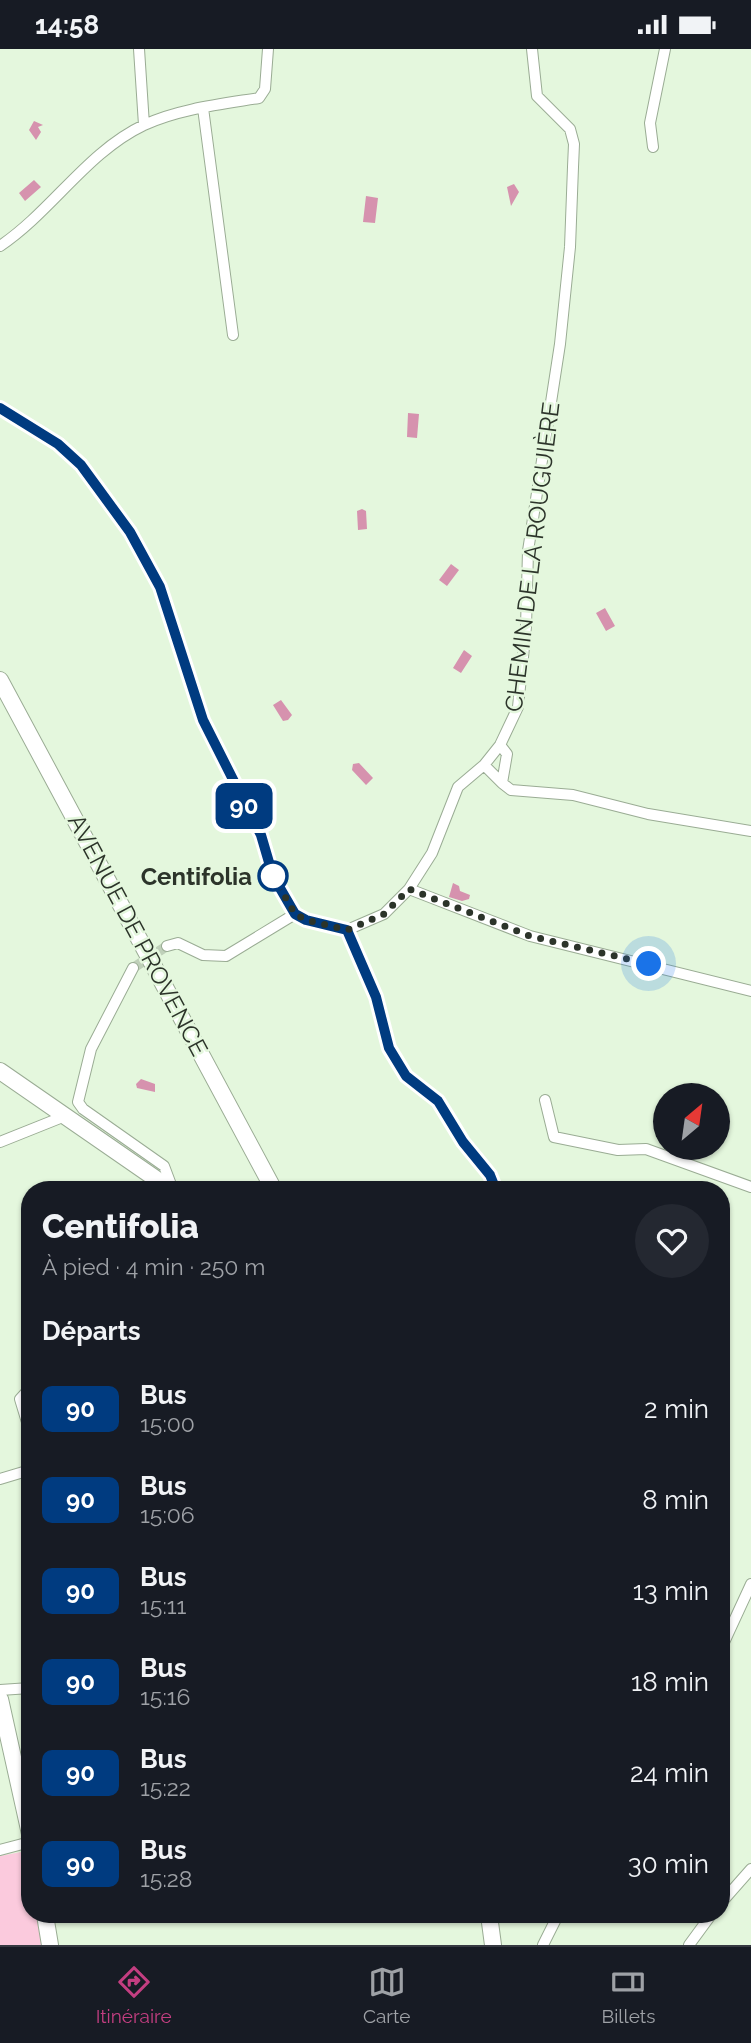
<!DOCTYPE html>
<html lang="fr">
<meta charset="utf-8">
<style>
body{margin:0;font-family:Raleway,sans-serif;background:#242831;color:#f1f3f6;height:100vh;display:flex;flex-direction:column;font-size:26px;white-space:nowrap}
*{box-sizing:border-box;margin:0}
p{font-size:23px;color:#9ea1a6}
.icon{flex:none;width:38px;height:38px;fill:none;stroke:currentColor;stroke-width:2;stroke-linecap:round;stroke-linejoin:round}
.map{position:relative;flex:1;overflow:hidden}
.panel{position:absolute;left:21px;top:1132px;width:709px;height:742px;display:flex;flex-direction:column;background:#171b24;border-radius:28px;box-shadow:0 2px 5px #0004}
.panel>*{flex:none}
.badge{padding:0 14px;border-radius:10px;font-size:24px;line-height:46px}
.needle{width:46px;rotate:29deg}
.fabs{position:absolute;left:653px;top:1034px;display:grid;gap:14px}
.fabs a{display:grid;place-items:center;width:77px;height:77px;border-radius:50%;background:#171b24;box-shadow:0 2px 5px #0004;font-size:35px}
.you{position:absolute;width:35px;height:35px;margin:-18px;border:5px solid #fff;border-radius:50%;background:#1a73e8;box-shadow:0 0 0 10px #1a73e833}
.map>.badge{position:absolute;translate:-50% -50%;box-shadow:0 0 0 4px #fff}
h2{padding:0 21px;font-size:26px;line-height:63px}
.round{display:grid;place-items:center;flex:none;width:74px;height:74px;border-radius:37px;background:#242831}
.headline{display:flex;align-items:center;justify-content:space-between;height:119px;padding:0 21px}
h1{font-size:33px;font-weight:800;line-height:52px}
ul{padding:0;list-style:none}
li{display:flex;align-items:center;gap:21px;height:91px;padding:0 21px}
li div{flex:1}
li b{display:block;font-size:26px}
li em{font-style:normal}
li .badge{min-width:77px;font-weight:700;text-align:center}
.status{display:flex;justify-content:space-between;align-items:center;height:49px;padding:0 35px;background:#171b24;direction:ltr}
.status svg{height:19px;fill:currentColor}
.dock{display:flex;justify-content:space-around;align-items:center;height:98px;border-top:2px solid #363941;background:#171b24;font-size:19px;color:#9ea1a6}
.dock a{display:grid;justify-items:center;gap:4px}
.dock .active{color:#c33e81}
.map>svg:first-child{display:block}
</style>
<div class="status"><b>14:58</b><svg viewBox="0 0 49 12"><path d="M0 12V9h3v3zM5 12V6h3v6zM10 12V3h3v9zM15 12V0h3v12zM26 1h20v11H26zM47 4h2v5h-2z"/></svg></div>
<div class="map">
<svg width="751" height="1896" viewBox="0 0 751 1896">
<rect width="100%" height="100%" fill="#e4f7dd"/>
<path fill="#fbcadd" d="M21 1803 30 1828V1866H37L43 1896H0V1807Z"/>
<path fill="#d692ae" d="M34 72 43 76 38 78 41 83 36 91 29 81Z
M34 131 41 138 25 152 19 144Z
M514 135 519 143 511 157 507 138Z
M366 147 378 149 375 174 363 173Z
M408 364 419 365 417 389 407 388Z
M362 460 366 462 367 480 358 481 357 462Z
M451 515 459 521 447 537 439 531Z
M605 559 615 577 606 582 596 564Z
M464 601 472 607 461 624 453 619Z
M281 651 292 666 288 671 283 672 273 656Z
M359 714 373 729 366 736 352 721 353 715Z
M453 834 459 837 460 842 470 846 469 850 462 852 449 848Z
M141 1030 155 1035V1043L137 1039 136 1035Z"/>
<g fill="none" stroke-linecap="round" stroke-linejoin="round">
<path stroke="#bfd0b9" stroke-width="10" stroke-dasharray="10 5" stroke-linecap="butt" d="M133 919 167 897"/>
<g stroke="#9aac94" stroke-width="12">
<path id="street" d="M139 0 144 76
M203 59 233 286
M653 98 650 74 665 0
M0 197C52 162 87 103 144 76 178 60 222 55 259 49L265 40 268 0
M0 359 58 395 81 417 130 483 160 538 203 671 261 786 273 827 295 865 306 871 347 881 376 948 389 999 406 1027 438 1052 463 1093 490 1126 496 1141
M484 716 502 734 507 705 500 696
M502 734 511 741 573 746 648 765 751 782
M409 840 530 887 751 942
M347 881 384 865 409 840 432 804 458 738 484 716 500 696 518 658 526 578 528 502 560 295 570 198 573 118 574 95 570 80 537 47 532 0
M167 897 178 894 203 906 226 907 295 865
M133 919 91 1000 78 1053 83 1060 164 1117 173 1141
M545 1051 554 1088 618 1101 646 1100 751 1138
M0 1093 65 1067
M30 1339 20 1350 30 1383
M0 1430 30 1421
M721 1600 751 1535
M0 1641 30 1639
M0 1801 30 1793
M721 1854 751 1820
M543 1896 558 1866
M689 1896 711 1866"/>
</g>
<g stroke="#9aac94" stroke-width="18">
<path id="secondary" d="M0 631 274 1141
M0 1022 172 1141
M0 1650 30 1785
M45 1866 50 1896
M489 1866 493 1896"/>
</g>
<use href="#street" stroke="#fff" stroke-width="10"/>
<use href="#secondary" stroke="#fff" stroke-width="16"/>
</g>
<g fill="none" stroke-linecap="round" stroke-linejoin="round">
<g stroke="#fff" stroke-width="16">
<path id="line" d="M0 359 58 395 81 416 130 483 160 538 203 671 261 786 273 827 295 865 306 871 347 881 376 948 389 999 406 1027 438 1052 463 1093 490 1126 496 1141"/>
</g>
<use href="#line" stroke="#003b80" stroke-width="10"/>
<path stroke="#2c342a" stroke-width="7" stroke-dasharray="0 12.6" d="M273 827 295 865 306 871 347 881 384 865 409 840 530 887 649 915"/>
</g>
<circle fill="#fff" stroke="#003b80" stroke-width="3.5" cx="273" cy="827" r="14"/>
<g text-anchor="middle" dominant-baseline="central" stroke-width="5" stroke-linejoin="round" paint-order="stroke">
<g font-size="24" fill="#2c342a" stroke="#e4f7dd">
<text transform="translate(532 508) rotate(-83)">CHEMIN DE LA ROUGUIÈRE</text>
<text transform="translate(138 886) rotate(62)">AVENUE DE PROVENCE</text>
</g>
<g font-size="24" font-weight="bold" fill="#2c342a" stroke="#e4f7dd" text-anchor="end">
<text x="252" y="827">Centifolia</text>
</g>
</g>
</svg>
<div class="fabs">
<a><svg class="needle" viewBox="-14 -14 28 28"><path d="M0-13l5 13h-10z" fill="#e53935"/><path d="M0 13l5-13h-10z" fill="#9ea1a6"/></svg></a>
</div>
<div class="you" style="left:649px;top:915px"></div>
<b class="badge" style="left:244px;top:757px;background:#003b80;color:#fff">90</b>
<section class="panel">
<div class="headline"><div><h1>Centifolia</h1><p>À pied · 4 min · 250 m</p></div><a class="round"><svg class="icon" aria-label="heart" viewBox="0 0 24 24"><path d="M12 20l-8-8c-3-5 5-10 8-4 3-6 11-1 8 4z"/></svg></a></div>
<h2>Départs</h2>
<ul>
<li><span class="badge" style="background:#003b80;color:#fff">90</span><div><b>Bus</b><p>15:00</p></div><em>2 min</em></li>
<li><span class="badge" style="background:#003b80;color:#fff">90</span><div><b>Bus</b><p>15:06</p></div><em>8 min</em></li>
<li><span class="badge" style="background:#003b80;color:#fff">90</span><div><b>Bus</b><p>15:11</p></div><em>13 min</em></li>
<li><span class="badge" style="background:#003b80;color:#fff">90</span><div><b>Bus</b><p>15:16</p></div><em>18 min</em></li>
<li><span class="badge" style="background:#003b80;color:#fff">90</span><div><b>Bus</b><p>15:22</p></div><em>24 min</em></li>
<li><span class="badge" style="background:#003b80;color:#fff">90</span><div><b>Bus</b><p>15:28</p></div><em>30 min</em></li>
</ul>
</section>
</div>
<nav class="dock">
<a class="active"><svg class="icon" aria-label="directions" viewBox="0 0 24 24"><path d="M12 3l9 9-9 9-9-9zM9 14v-3h6M13 9l2 2-2 2"/></svg>Itinéraire</a>
<a><svg class="icon" aria-label="map" viewBox="0 0 24 24"><path d="M3 6l6-2 6 2 6-2v14l-6 2-6-2-6 2zM9 4v14M15 6v14"/></svg>Carte</a>
<a><svg class="icon" aria-label="tickets" viewBox="0 0 24 24"><path d="M3 7h18v10H3zM15 7v10"/></svg>Billets</a>
</nav>
